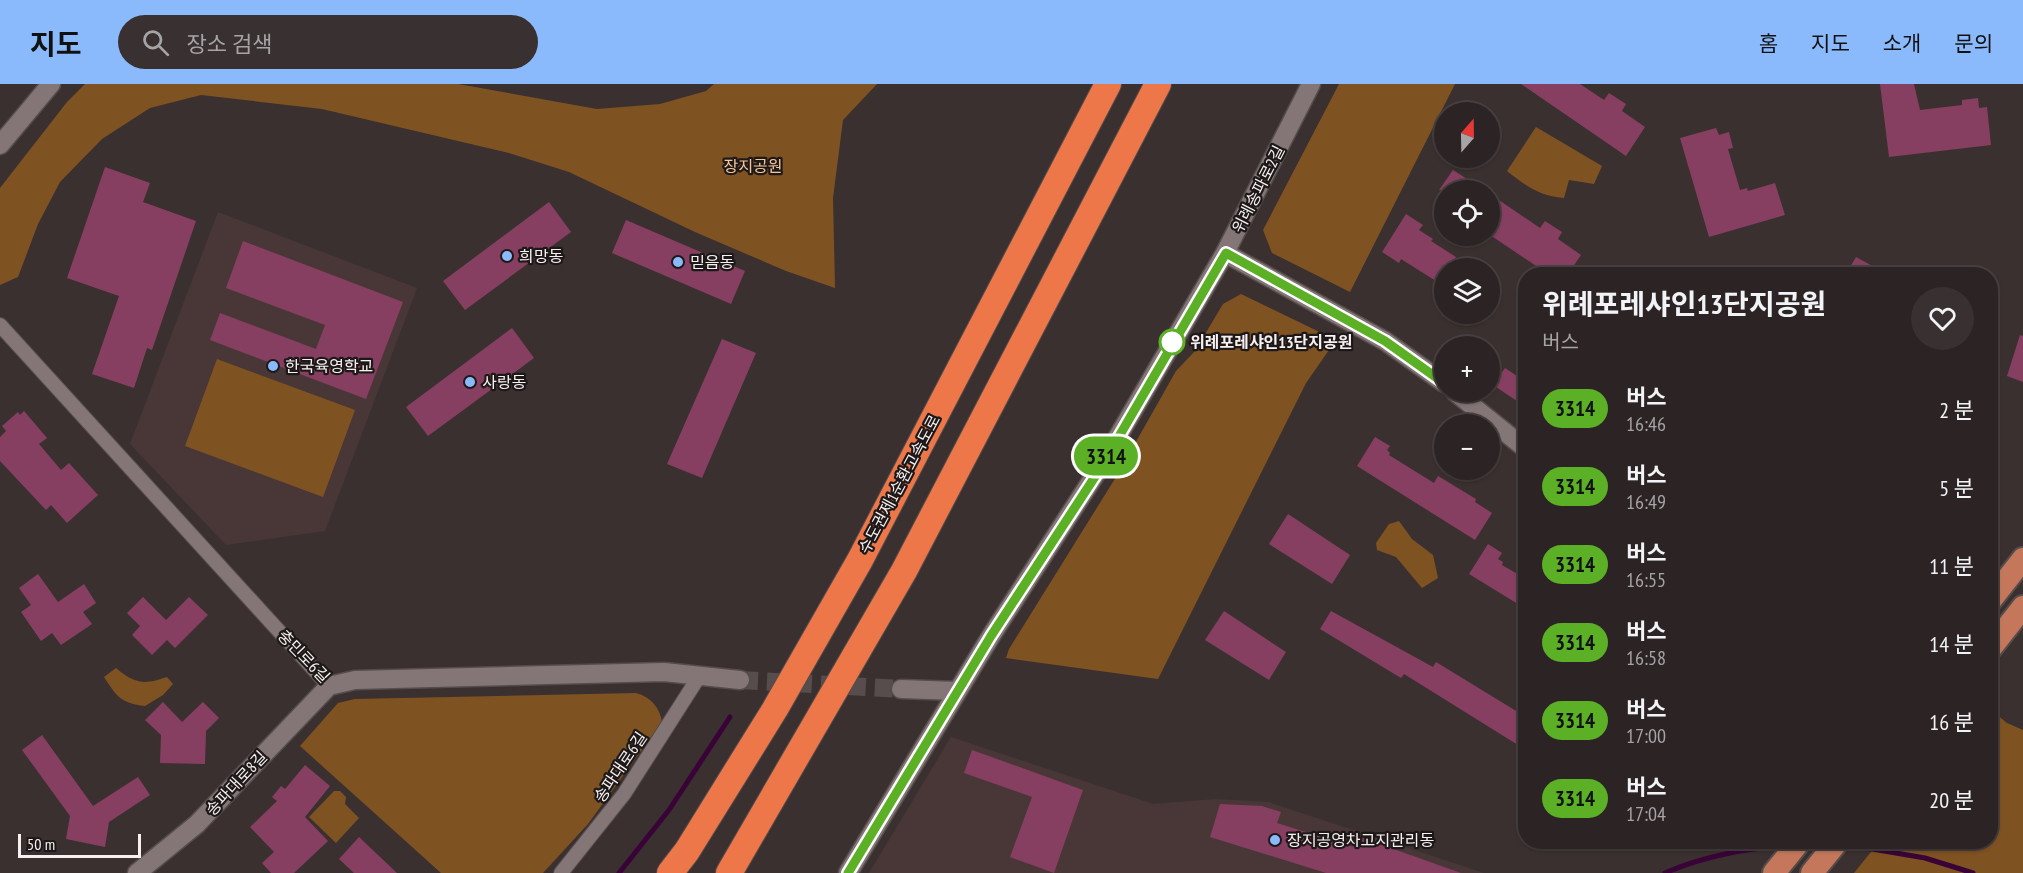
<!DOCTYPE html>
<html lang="ko">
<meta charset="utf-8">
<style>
body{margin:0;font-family:"PT Sans Narrow","Noto Sans KR",sans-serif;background:#383031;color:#f1f3f6;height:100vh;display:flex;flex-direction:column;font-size:22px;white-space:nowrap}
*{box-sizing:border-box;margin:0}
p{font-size:20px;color:#a6a4a6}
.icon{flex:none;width:33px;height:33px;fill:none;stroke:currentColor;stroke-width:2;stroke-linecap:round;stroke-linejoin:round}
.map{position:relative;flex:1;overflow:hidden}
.side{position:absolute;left:1518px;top:183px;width:480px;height:582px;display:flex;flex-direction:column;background:#2c2424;border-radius:24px;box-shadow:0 2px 4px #0004,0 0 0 2px #484141}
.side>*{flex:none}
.badge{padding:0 12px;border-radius:20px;font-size:21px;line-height:39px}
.needle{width:39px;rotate:20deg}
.controls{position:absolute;left:1434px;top:18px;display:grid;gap:12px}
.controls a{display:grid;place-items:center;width:66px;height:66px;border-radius:50%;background:#2c2424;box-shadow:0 2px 4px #0004,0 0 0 2px #484141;font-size:30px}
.scale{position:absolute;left:18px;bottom:15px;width:123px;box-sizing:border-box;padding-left:6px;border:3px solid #f8f0f0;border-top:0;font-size:16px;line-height:21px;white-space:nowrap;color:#f8f0f0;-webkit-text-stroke:4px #1e1919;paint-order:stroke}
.map>.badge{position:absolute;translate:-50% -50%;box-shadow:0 0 0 3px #fff}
.round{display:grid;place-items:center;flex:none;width:63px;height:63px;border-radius:32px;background:#383031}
.headline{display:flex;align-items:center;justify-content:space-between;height:102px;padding:0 24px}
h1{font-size:28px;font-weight:700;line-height:45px}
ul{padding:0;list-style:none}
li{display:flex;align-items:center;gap:18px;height:78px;padding:0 24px}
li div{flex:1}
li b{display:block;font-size:22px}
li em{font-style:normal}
li .badge{min-width:66px;font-weight:700;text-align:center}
header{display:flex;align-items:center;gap:36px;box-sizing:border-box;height:84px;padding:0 30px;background:#8abafc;color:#111}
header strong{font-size:28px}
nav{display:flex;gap:33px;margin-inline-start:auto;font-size:21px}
.search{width:420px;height:54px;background:#383031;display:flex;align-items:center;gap:15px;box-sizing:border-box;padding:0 21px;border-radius:33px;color:#a6a4a6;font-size:22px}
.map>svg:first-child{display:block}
</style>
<header>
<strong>지도</strong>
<div class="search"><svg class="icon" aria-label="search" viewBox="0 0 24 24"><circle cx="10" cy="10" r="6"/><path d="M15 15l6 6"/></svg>장소 검색</div>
<nav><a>홈</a><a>지도</a><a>소개</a><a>문의</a></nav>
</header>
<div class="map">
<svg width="2023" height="789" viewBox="0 0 2023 789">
<rect width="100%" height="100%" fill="#3b3030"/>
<path fill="#493737" d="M218 128 417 204 325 447 226 461 130 360Z
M951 653 1153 720 1215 715 1268 718 1484 789H869Z"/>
<path fill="#7f5222" d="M85 0H458L597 25 660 20 706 7 714 0H877L843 36 833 114 835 204 786 187 695 148 569 88 509 69 322 25 201 11 150 24 102 55 60 98 38 140 18 193 0 201V104L67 18Z
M1339 0H1455L1350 208 1272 169 1263 146Z
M1536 43 1602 82 1594 100 1569 96 1564 114C1539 112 1526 102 1507 87Z
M1241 210 1336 256 1306 299 1158 595 1006 574 1009 565 1116 393 1176 287 1195 267 1223 220Z
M217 275 355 326 323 413 185 362Z
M1399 437 1412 455 1433 471 1438 494 1422 504 1396 473 1377 466 1376 459 1389 440Z
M116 584C135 600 144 601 167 593L173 600 163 611 145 622C121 619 117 613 104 593Z
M636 609C651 613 660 624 662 638L588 740 543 789H441L300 662 338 619 355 615Z
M1991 626 2007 639 2023 646V789H1854L1879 758H1990Z
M334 707H340L346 713 345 720 359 734 336 759 309 733Z"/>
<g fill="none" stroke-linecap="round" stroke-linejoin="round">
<path stroke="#390338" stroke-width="5" d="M1843 760 1925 774 1973 789
M1804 761 1825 760
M619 789 669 726 730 633
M1665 789C1701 773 1747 764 1786 762"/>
</g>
<path fill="#863f60" d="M1521 0H1580L1604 16 1609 9 1626 20 1622 27 1645 43 1626 72Z
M1880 0H1914L1920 26 1962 21V16L1978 14 1979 24 1987 23 1991 61 1889 73Z
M1716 44 1719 51 1729 48 1733 64 1728 65 1740 106 1747 104 1748 107 1775 99 1785 131 1709 153 1680 54Z
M105 83 150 99 143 118 196 137 152 266 147 264 134 304 92 290 119 212 67 194Z
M1453 86 1484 106H1439Z
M1490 110 1540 144 1545 137 1562 148 1558 155 1581 171 1568 190H1548L1490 151Z
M549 118 571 148 465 226 443 197Z
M1406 130 1423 141 1419 146 1433 155 1431 157 1456 173 1448 184H1444V190L1439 199 1401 175 1399 179 1382 168Z
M626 136 745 187 731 220 612 169Z
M243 157 403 218 366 315 210 256 220 229 316 265 325 241 226 204Z
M1856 173 1887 190H1846Z
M512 244 534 274 428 352 406 323Z
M2020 251 2023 252V298L2007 292Z
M722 255 756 269 702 394 667 380Z
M1505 284 1526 298V323L1493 301Z
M24 327 47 354 39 360 61 386 69 379 98 411 67 439 51 421 46 426 0 377V353L6 347 2 342 18 328 20 331Z
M1375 353 1390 362 1387 366 1390 369 1389 371 1434 399 1438 392 1476 415 1475 418 1492 429 1475 456 1357 382Z
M1288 430 1350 471 1332 500 1269 460Z
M1488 460 1502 469 1498 475 1503 478 1502 481 1526 495V525L1469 490Z
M38 490 58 518 84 500 96 519 83 528 92 540 61 561 52 549 41 557 21 528 31 521 19 504Z
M143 513 166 536 189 513 208 531 175 564 167 556 152 571 132 551 140 542 127 529Z
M1224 527 1286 568 1269 596 1205 556Z
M1331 527 1433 583 1436 578 1526 633V666L1404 590 1401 594 1320 545Z
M163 618 182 638 203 618 219 634 206 647 205 680 160 679 161 651 145 636Z
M42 651 93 722 138 693 150 711 109 738 105 763 66 755 70 732 22 666Z
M972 666 1083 706 1054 789 1010 773 1032 713 964 689Z
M305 681 330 702 305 733 328 757 294 789H271L262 779 274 768 250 743 277 717 272 713 281 702 285 705Z
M1220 720 1262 722 1281 728 1277 739 1353 763 1357 752 1461 789H1326L1210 753Z
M359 753 397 789H354L339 775Z"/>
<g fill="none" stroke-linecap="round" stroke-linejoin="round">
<path stroke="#574d4d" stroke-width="18" stroke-dasharray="18 9" stroke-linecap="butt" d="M740 596 901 605"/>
<g stroke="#554c4c" stroke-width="16">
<path id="minor" d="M0 241 329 602
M561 789 624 710 700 591"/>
</g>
<g stroke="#554c4c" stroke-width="21">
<path id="tertiary" d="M0 61 51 0
M1225 169 1385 257 1444 299
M1455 308 1526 365
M901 605 957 607
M137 789 197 740 329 602 355 596 664 588 740 596
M848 789 991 552 1099 385 1225 169 1311 0"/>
</g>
<g stroke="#554c4c" stroke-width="26">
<path id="primary" d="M1990 517 2023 475
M1990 565 2023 523
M1774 789 1799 758
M1812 789 1837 758"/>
</g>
<g stroke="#554c4c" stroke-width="28">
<path id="motorway" d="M670 789 687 767 775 625 860 476 1108 0
M729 789 904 487 1158 0"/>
</g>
<use href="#minor" stroke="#847677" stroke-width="14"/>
<use href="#tertiary" stroke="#847677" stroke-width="18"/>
<use href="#primary" stroke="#c4775b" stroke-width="22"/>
<use href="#motorway" stroke="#ee7749" stroke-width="26"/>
</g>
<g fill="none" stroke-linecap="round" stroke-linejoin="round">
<g stroke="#fff" stroke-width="14">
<path id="line" d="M848 789 991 552 1100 385 1226 169 1385 257 1444 299"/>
</g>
<use href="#line" stroke="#5bb025" stroke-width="9"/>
</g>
<g fill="#8abafc" stroke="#1e1919" stroke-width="2">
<circle cx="507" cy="172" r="6"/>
<circle cx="678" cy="178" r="6"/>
<circle cx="273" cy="282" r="6"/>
<circle cx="470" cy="298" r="6"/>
<circle cx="1275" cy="756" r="6"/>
</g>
<circle fill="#fff" stroke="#5bb025" stroke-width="3" cx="1172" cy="258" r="12"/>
<g text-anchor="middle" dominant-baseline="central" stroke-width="4.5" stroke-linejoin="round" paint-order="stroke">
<g font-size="16" fill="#f6c598" stroke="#1e1919">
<text x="753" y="82">장지공원</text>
</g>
<g font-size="16" fill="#f8f0f0" stroke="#1e1919">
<text transform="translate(1258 105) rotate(-63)">위례송파로2길</text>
<text transform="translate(899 400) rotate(-62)">수도권제1순환고속도로</text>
<text transform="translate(304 572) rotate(46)">충민로6길</text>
<text transform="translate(620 683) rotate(-56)">송파대로6길</text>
<text transform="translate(236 699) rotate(-47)">송파대로8길</text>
</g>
<g font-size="16" fill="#f8f0f0" stroke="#1e1919" text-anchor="start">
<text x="519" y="172">희망동</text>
<text x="690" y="178">믿음동</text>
<text x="285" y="282">한국육영학교</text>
<text x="482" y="298">사랑동</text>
<text x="1287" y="756">장지공영차고지관리동</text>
</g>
<g font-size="16" font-weight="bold" fill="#f8f0f0" stroke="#1e1919" text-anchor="start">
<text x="1190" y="258">위례포레샤인13단지공원</text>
</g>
</g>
</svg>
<div class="controls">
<a><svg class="needle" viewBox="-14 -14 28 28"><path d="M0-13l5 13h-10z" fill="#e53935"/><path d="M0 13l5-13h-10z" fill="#a6a4a6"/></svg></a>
<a><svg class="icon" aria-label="locate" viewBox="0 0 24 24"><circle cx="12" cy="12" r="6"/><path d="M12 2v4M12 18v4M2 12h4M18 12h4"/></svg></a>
<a><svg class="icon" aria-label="layers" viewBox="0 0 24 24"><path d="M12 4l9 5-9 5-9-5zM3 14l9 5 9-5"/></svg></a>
<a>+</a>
<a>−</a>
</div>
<div class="scale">50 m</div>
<b class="badge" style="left:1106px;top:372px;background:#5bb025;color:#111">3314</b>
<section class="side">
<div class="headline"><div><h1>위례포레샤인13단지공원</h1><p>버스</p></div><a class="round"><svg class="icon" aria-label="heart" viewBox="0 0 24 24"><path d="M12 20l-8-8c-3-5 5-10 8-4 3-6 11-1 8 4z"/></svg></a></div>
<ul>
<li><span class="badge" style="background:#5bb025;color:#111">3314</span><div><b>버스</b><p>16:46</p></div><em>2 분</em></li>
<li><span class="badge" style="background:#5bb025;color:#111">3314</span><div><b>버스</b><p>16:49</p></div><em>5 분</em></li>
<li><span class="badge" style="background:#5bb025;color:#111">3314</span><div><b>버스</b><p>16:55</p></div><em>11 분</em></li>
<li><span class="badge" style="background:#5bb025;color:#111">3314</span><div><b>버스</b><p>16:58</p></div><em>14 분</em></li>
<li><span class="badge" style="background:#5bb025;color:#111">3314</span><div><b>버스</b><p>17:00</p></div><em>16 분</em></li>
<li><span class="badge" style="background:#5bb025;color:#111">3314</span><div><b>버스</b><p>17:04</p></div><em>20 분</em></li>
</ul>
</section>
</div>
